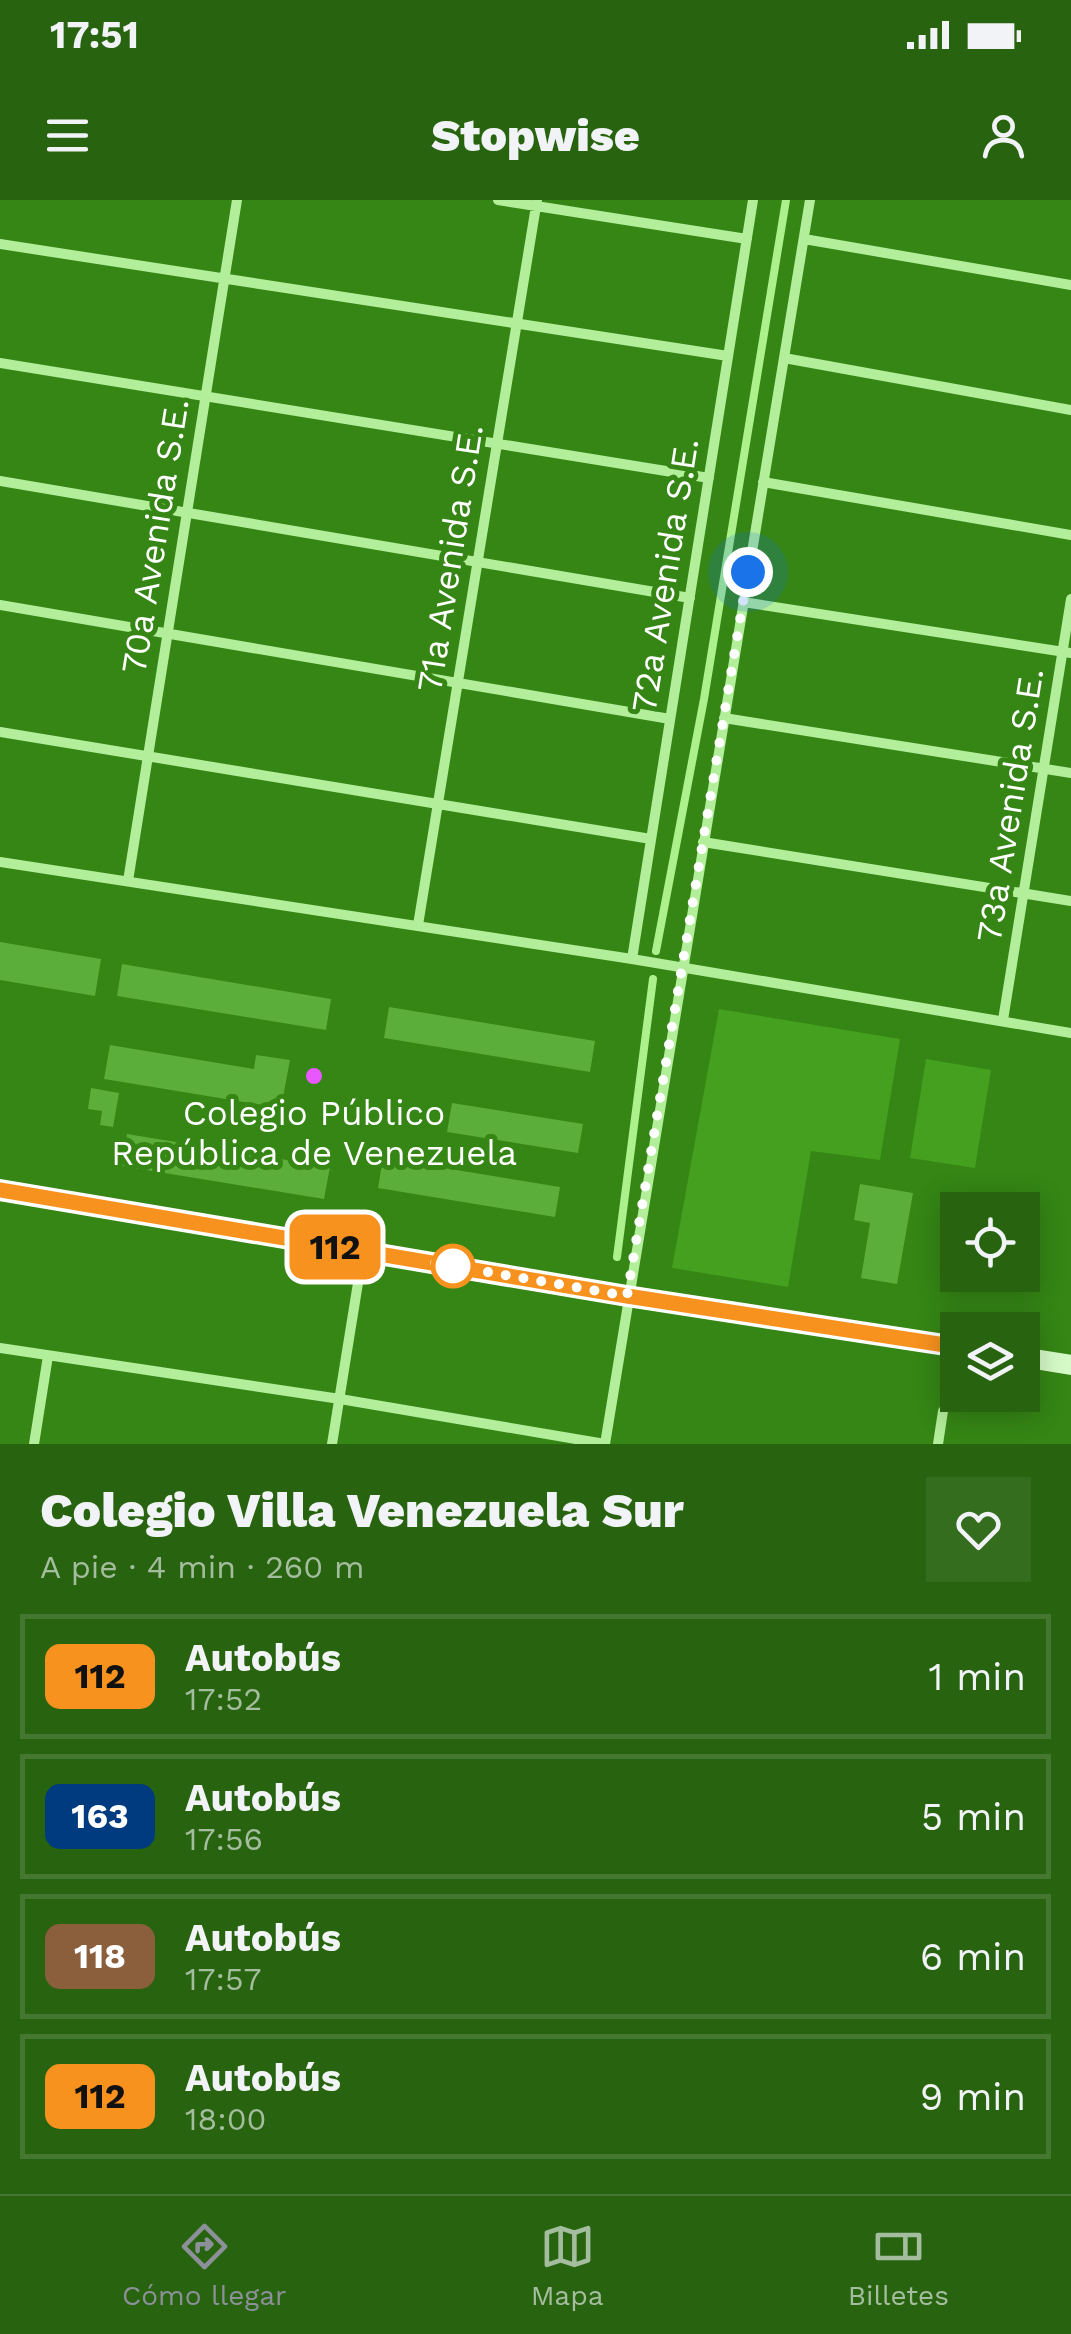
<!DOCTYPE html>
<html lang="es">
<meta charset="utf-8">
<style>
body{margin:0;font-family:"Work Sans",sans-serif;background:#346d1e;color:#f1f3f6;height:100vh;display:flex;flex-direction:column;font-size:38px;white-space:nowrap}
*{box-sizing:border-box;margin:0}
p{font-size:32px;color:#a5bd9f}
.icon{flex:none;width:55px;height:55px;fill:none;stroke:currentColor;stroke-width:2;stroke-linecap:round;stroke-linejoin:round}
.map{position:relative;height:1244px;overflow:hidden}
.panel{display:flex;flex-direction:column;background:#286410;flex:1}
.panel>*{flex:none}
.badge{padding:0 20px;border-radius:15px;font-size:35px;line-height:65px}
.fabs{position:absolute;left:940px;top:992px;display:grid;gap:20px}
.fabs a{display:grid;place-items:center;width:100px;height:100px;border-radius:0px;background:#286410;box-shadow:0 5px 25px #0003;font-size:50px}
.you{position:absolute;width:50px;height:50px;margin:-25px;border:8px solid #fff;border-radius:50%;background:#1a73e8;box-shadow:0 0 0 15px #1a73e833}
.map>.badge{position:absolute;translate:-50% -50%;box-shadow:0 0 0 5px #fff}
.round{display:grid;place-items:center;flex:none;width:105px;height:105px;border-radius:0px;background:#346d1e}
.summary{display:flex;align-items:center;justify-content:space-between;height:170px;padding:0 40px}
h1{font-size:48px;font-weight:800;line-height:75px}
ul{padding:0;list-style:none}
li{display:flex;align-items:center;gap:30px;height:125px;margin:0 20px 15px;padding:0 20px;border:5px solid #447830;border-radius:0px}
li div{flex:1}
li b{display:block;font-size:38px}
li em{font-style:normal}
li .badge{min-width:110px;font-weight:700;text-align:center}
.status{display:flex;justify-content:space-between;align-items:center;height:70px;padding:0 50px;background:#286410;direction:ltr}
.status svg{height:28px;fill:currentColor}
header{display:flex;justify-content:space-between;align-items:center;height:130px;padding:0 40px;background:#286410;font-size:45px;font-weight:800}
.tabs{display:flex;justify-content:space-around;align-items:center;height:140px;border-top:2px solid #447830;background:#286410;font-size:28px;color:#a5bd9f}
.tabs a{display:grid;justify-items:center;gap:5px}
.tabs .selected{color:#8c9099}
.map>svg:first-child{display:block}
</style>
<div class="status"><b>17:51</b><svg viewBox="0 0 49 12"><path d="M0 12V9h3v3zM5 12V6h3v6zM10 12V3h3v9zM15 12V0h3v12zM26 1h20v11H26zM47 4h2v5h-2z"/></svg></div>
<header><svg class="icon" aria-label="menu" viewBox="0 0 24 24"><path d="M4 6h16M4 12h16M4 18h16"/></svg>Stopwise<svg class="icon" aria-label="person" viewBox="0 0 24 24"><circle cx="12" cy="8" r="4"/><path d="M4 21q1-7 8-7t8 7"/></svg></header>
<div class="map">
<svg width="1071" height="1244" viewBox="0 0 1071 1244">
<rect width="100%" height="100%" fill="#358615"/>
<path fill="#44a01e" d="M719 809 900 839 880 960 811 951 788 1087 672 1068Z
M926 859 991 870 975 968 910 958Z"/>
<g fill="none" stroke-linecap="round" stroke-linejoin="round">
<path stroke="#acf18c" stroke-width="8" d="M656 751 704 499 786 0
M617 1057 653 779"/>
</g>
<path fill="#5bae39" d="M0 742 101 759 95 796 0 780Z
M122 764 331 799 326 830 117 796Z
M389 807 595 841 590 872 384 838Z
M110 845 254 869 256 855 290 860 281 908 104 879Z
M91 888 119 893 113 927 100 925 102 911 88 909Z
M452 903 583 924 578 953 447 932Z
M127 934 330 967 324 999 122 966Z
M383 958 560 987 555 1017 378 988Z
M860 984 913 993 897 1084 861 1078 870 1023 854 1020Z"/>
<g fill="none" stroke-linecap="round" stroke-linejoin="round">
<path stroke="#b3ee9a" stroke-width="10" d="M498 0 747 39
M804 39 1071 85
M0 44 728 156
M784 158 1071 210
M0 163 709 278
M0 281 690 398
M763 282 1071 335
M743 402 1071 453
M0 405 670 519
M724 518 1071 573
M0 532 651 639
M703 642 1071 701
M0 662 632 759 1071 833
M128 681 237 0
M418 725 537 0
M632 759 753 0
M1003 820 1071 399
M0 1148 340 1199 605 1244
M34 1244 48 1156
M332 1244 363 1052
M605 1244 810 0
M938 1244 943 1211"/>
<path stroke="#d6fac7" stroke-width="20" d="M0 990 627 1096 958 1147
M1022 1157 1071 1165"/>
</g>
<g fill="none" stroke-linecap="round" stroke-linejoin="round">
<g stroke="#fff" stroke-width="22">
<path id="line" d="M0 990 627 1096 958 1147"/>
</g>
<use href="#line" stroke="#f7921f" stroke-width="15"/>
<path stroke="#fff" stroke-width="10" stroke-dasharray="0 18" d="M453 1066 435 1063 627 1096 748 372"/>
</g>
<circle fill="#e857ff" stroke="#358615" stroke-width="4" cx="314" cy="876" r="10"/>
<circle fill="#fff" stroke="#f7921f" stroke-width="5" cx="453" cy="1066" r="20"/>
<g text-anchor="middle" dominant-baseline="central" stroke-width="10" stroke-linejoin="round" paint-order="stroke">
<g font-size="35" fill="#fff" stroke="#358615">
<text transform="translate(155 336) rotate(-81)">70a Avenida S.E.</text>
<text transform="translate(450 358) rotate(-81)">71a Avenida S.E.</text>
<text transform="translate(665 375) rotate(-81)">72a Avenida S.E.</text>
<text transform="translate(1010 605) rotate(-81)">73a Avenida S.E.</text>
</g>
<g font-size="35" fill="#fff" stroke="#358615">
<text x="314" y="913">Colegio Público<tspan x="314" dy="40">República de Venezuela</tspan></text>
</g>
</g>
</svg>
<div class="fabs">
<a><svg class="icon" aria-label="locate" viewBox="0 0 24 24"><circle cx="12" cy="12" r="6"/><path d="M12 2v4M12 18v4M2 12h4M18 12h4"/></svg></a>
<a><svg class="icon" aria-label="layers" viewBox="0 0 24 24"><path d="M12 4l9 5-9 5-9-5zM3 14l9 5 9-5"/></svg></a>
</div>
<div class="you" style="left:748px;top:372px"></div>
<b class="badge" style="left:335px;top:1047px;background:#f7921f;color:#111">112</b>
</div>
<section class="panel">
<div class="summary"><div><h1>Colegio Villa Venezuela Sur</h1><p>A pie · 4 min · 260 m</p></div><a class="round"><svg class="icon" aria-label="heart" viewBox="0 0 24 24"><path d="M12 20l-8-8c-3-5 5-10 8-4 3-6 11-1 8 4z"/></svg></a></div>
<ul>
<li><span class="badge" style="background:#f7921f;color:#111">112</span><div><b>Autobús</b><p>17:52</p></div><em>1 min</em></li>
<li><span class="badge" style="background:#003b80;color:#fff">163</span><div><b>Autobús</b><p>17:56</p></div><em>5 min</em></li>
<li><span class="badge" style="background:#8b5e3c;color:#fff">118</span><div><b>Autobús</b><p>17:57</p></div><em>6 min</em></li>
<li><span class="badge" style="background:#f7921f;color:#111">112</span><div><b>Autobús</b><p>18:00</p></div><em>9 min</em></li>
</ul>
</section>
<nav class="tabs">
<a class="selected"><svg class="icon" aria-label="directions" viewBox="0 0 24 24"><path d="M12 3l9 9-9 9-9-9zM9 14v-3h6M13 9l2 2-2 2"/></svg>Cómo llegar</a>
<a><svg class="icon" aria-label="map" viewBox="0 0 24 24"><path d="M3 6l6-2 6 2 6-2v14l-6 2-6-2-6 2zM9 4v14M15 6v14"/></svg>Mapa</a>
<a><svg class="icon" aria-label="tickets" viewBox="0 0 24 24"><path d="M3 7h18v10H3zM15 7v10"/></svg>Billetes</a>
</nav>
